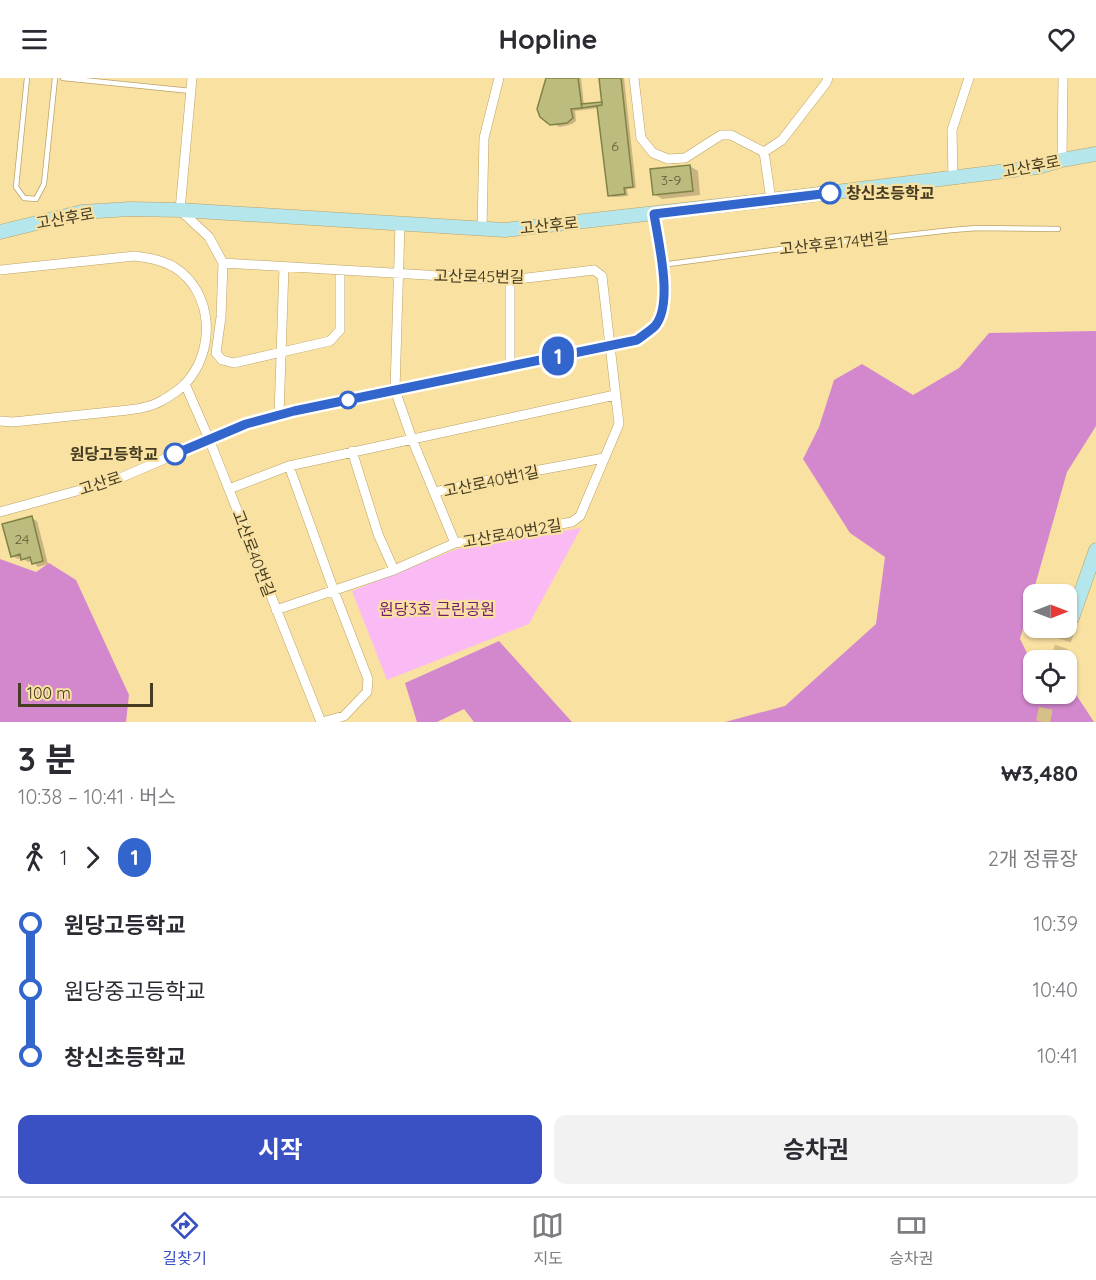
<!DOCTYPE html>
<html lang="ko">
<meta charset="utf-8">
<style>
body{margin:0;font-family:Quicksand,"Noto Sans KR",sans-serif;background:#f2f2f3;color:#2b2b33;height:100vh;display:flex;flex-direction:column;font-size:22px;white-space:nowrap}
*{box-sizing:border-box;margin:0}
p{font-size:20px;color:#7c7c81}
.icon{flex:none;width:33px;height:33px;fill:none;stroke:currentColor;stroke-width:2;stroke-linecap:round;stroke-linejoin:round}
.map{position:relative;height:644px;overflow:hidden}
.side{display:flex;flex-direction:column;background:#fff;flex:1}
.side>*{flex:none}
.badge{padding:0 12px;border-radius:20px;font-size:21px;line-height:39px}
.needle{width:39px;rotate:90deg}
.fabs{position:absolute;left:1023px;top:506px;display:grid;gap:12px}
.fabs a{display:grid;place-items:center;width:54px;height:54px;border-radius:12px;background:#fff;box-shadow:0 2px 4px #0004;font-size:30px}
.scale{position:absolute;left:18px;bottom:15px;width:135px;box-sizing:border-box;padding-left:6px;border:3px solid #453c22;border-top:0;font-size:16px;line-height:21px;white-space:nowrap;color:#453c22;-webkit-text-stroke:4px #f9e1a2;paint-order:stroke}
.map>.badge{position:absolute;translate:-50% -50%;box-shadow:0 0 0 3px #fff}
.legs{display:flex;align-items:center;gap:9px;height:66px;padding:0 18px;font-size:20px}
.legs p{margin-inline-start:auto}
.overview{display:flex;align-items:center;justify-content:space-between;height:102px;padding:0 18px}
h1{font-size:33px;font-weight:700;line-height:45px}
.cta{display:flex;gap:12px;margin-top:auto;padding:12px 18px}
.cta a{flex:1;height:69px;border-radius:12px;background:#3951c3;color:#fff;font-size:24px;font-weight:700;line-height:69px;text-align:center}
.cta a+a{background:#f2f2f3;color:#2b2b33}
ul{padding:0 18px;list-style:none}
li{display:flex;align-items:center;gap:21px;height:66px;font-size:22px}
li i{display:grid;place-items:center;width:9px;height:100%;margin:0 8px;background:currentColor}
li i::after{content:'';width:15px;height:15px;margin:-8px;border:4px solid;border-radius:50%;background:#fff}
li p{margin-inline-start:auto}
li:first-child i{background:linear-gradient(#0000 50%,currentColor 0)}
li:last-child i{background:linear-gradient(currentColor 50%,#0000 0)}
header{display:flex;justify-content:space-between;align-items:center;height:78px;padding:0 18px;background:#fff;font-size:27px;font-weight:700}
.menu{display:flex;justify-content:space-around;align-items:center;height:84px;border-top:2px solid #e1e1e2;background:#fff;font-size:16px;color:#7c7c81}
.menu a{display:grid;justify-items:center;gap:3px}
.menu .on{color:#3951c3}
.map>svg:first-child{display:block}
</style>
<header><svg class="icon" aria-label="menu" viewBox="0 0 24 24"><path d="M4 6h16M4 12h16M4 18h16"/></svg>Hopline<svg class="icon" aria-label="heart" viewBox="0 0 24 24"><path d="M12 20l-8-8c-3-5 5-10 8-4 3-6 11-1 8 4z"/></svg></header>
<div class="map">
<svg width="1096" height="644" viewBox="0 0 1096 644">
<rect width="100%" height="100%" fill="#f9e1a2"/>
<path fill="#fabbf5" d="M581 450 529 546 387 602 352 513 457 471Z"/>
<path fill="#d388ce" d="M1096 253V348L1067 394 1020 561 1033 587 1034 615H1066L1067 606 1071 609 1094 644H725L785 628 876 546 885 479 850 455 803 381 819 349 834 302 862 286 913 317 959 290 989 255Z
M0 481 36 494 49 485 76 502 129 617 126 644H0Z
M499 563 572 644H474L464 631 437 644H417L405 605Z"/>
<path fill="#0003" d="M548 0H581L584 28 603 25 600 0H624L636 110 627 111 628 118 613 119 609 117 598 30 575 33 576 43 572 46 560 49 550 45Z
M690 88 698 93 700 117 662 121 654 116Z
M31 440 37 443 48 486 38 489 32 483 28 484 22 480 18 481 12 478Z"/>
<path fill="#bbbc7d" stroke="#818245" stroke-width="1.5" d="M546 0H578L582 30 571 31 573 40 567 45 550 47 540 39 537 31Z
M599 0H621L633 109 624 110 625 116 608 118 597 28 602 27Z
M602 24V27L582 30 581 26Z
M690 87 693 113 653 117 650 91Z
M32 438 43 483 32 486 30 479 21 482 20 476 11 479 2 446Z"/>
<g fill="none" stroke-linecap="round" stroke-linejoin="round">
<path stroke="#d5c088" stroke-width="14" stroke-dasharray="14 7" stroke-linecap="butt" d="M1057 582 1072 540
M1043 644 1049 615"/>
<g stroke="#baa367" stroke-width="6">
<path id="lane" d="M27 0 16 109 24 120 36 121 44 106 55 0
M63 0 191 13
M661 187 781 171 952 152 977 150 1058 151"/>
</g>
<g stroke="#baa367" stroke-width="10">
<path id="street" d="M192 0 180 132 209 159 223 185 221 239 216 275 222 282 234 285 330 263 340 252V192
M634 0 641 60 653 75 668 81 685 80 721 57H731L764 74
M1062 82 1063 0
M953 100 952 52 969 0
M771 122 764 74 782 62 826 5 828 0
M400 146 395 312 412 361 455 465
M482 151 484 60 499 0
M223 185 510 202 594 192 602 198 619 346 580 438 572 444 455 465 394 492 276 532
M0 192 135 178C149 180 162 182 174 189 214 214 216 273 185 306 179 312 170 318 163 322 145 333 120 332 100 335 71 338 42 341 13 344L0 343
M510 288V202
M185 306 209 361 321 644
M279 337 284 189
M352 373 378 456 394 492
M289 388 334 513 368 601 367 614 344 638 322 644
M229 411 289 388 615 317
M435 414 507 398 604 380
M0 434 113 403 246 346 294 333 637 262C642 258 650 253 655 248 674 226 658 163 654 136"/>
</g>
<g stroke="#baa367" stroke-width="15">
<path id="secondary" d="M0 154 82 134 130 131 180 132 505 152 771 122 1038 89 1062 82 1096 76
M1072 540 1096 472"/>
</g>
<use href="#lane" stroke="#fff" stroke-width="4.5"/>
<use href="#street" stroke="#fff" stroke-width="9"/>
<use href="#secondary" stroke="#b5e6ec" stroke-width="14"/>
</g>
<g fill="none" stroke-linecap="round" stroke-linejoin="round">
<g stroke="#fff" stroke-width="14">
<path id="line-1" d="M175 376 246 346 294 333 637 262C642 258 650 253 655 248 674 226 658 163 654 136L830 115"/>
</g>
<use href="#line-1" stroke="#36c" stroke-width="9"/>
</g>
<g fill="#fff" stroke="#36c" stroke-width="3">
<circle cx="830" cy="115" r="10"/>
<circle cx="348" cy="322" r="8"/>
<circle cx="175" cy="376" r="10"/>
</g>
<g text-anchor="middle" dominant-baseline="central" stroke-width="4.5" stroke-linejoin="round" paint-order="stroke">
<g font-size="14" fill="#625c39">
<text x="615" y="68">6</text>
<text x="671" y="102">3-9</text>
<text x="22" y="461">24</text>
</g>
<g font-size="16" fill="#453c22" stroke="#f9e1a2">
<text transform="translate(1031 88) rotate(-11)">고산후로</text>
<text transform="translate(65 140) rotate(-10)">고산후로</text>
<text transform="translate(549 147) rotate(-6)">고산후로</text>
<text transform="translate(834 165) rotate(-6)">고산후로174번길</text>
<text transform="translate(479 198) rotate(1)">고산로45번길</text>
<text transform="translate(491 403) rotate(-12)">고산로40번1길</text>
<text transform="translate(100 405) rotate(-18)">고산로</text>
<text transform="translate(512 455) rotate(-10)">고산로40번2길</text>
<text transform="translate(254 475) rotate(69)">고산로40번길</text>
</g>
<g font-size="16" font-weight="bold" fill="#453c22" stroke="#f9e1a2" text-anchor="start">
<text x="846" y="115">창신초등학교</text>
<text x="158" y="376" text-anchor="end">원당고등학교</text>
</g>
<g font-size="16" fill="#741a72" stroke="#f9e1a2">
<text x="437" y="531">원당3호 근린공원</text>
</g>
</g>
</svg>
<div class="fabs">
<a><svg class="needle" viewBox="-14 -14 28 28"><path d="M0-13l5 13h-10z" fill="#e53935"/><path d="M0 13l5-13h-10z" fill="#7c7c81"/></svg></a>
<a><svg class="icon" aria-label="locate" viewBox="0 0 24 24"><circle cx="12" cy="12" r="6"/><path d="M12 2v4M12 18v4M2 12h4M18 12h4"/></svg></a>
</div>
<div class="scale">100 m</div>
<b class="badge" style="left:558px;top:278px;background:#36c;color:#fff">1</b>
</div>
<section class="side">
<div class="overview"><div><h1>3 분</h1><p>10:38 – 10:41 · 버스</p></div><b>₩3,480</b></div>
<div class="legs"><svg class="icon" aria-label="walk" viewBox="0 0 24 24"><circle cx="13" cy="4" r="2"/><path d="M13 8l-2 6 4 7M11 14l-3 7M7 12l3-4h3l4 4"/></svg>1<svg class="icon" aria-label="forward" viewBox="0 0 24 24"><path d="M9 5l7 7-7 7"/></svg><b class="badge" style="background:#36c;color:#fff">1</b><p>2개 정류장</p></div>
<ul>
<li><i style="color:#36c"></i><b>원당고등학교</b><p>10:39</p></li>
<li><i style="color:#36c"></i><span>원당중고등학교</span><p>10:40</p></li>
<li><i style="color:#36c"></i><b>창신초등학교</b><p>10:41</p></li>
</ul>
<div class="cta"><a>시작</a><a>승차권</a></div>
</section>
<nav class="menu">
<a class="on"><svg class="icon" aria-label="directions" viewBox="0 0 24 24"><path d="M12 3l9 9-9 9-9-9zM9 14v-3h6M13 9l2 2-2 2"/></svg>길찾기</a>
<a><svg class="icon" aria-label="map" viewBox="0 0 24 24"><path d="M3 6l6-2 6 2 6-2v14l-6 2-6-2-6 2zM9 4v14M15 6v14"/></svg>지도</a>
<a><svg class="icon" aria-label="tickets" viewBox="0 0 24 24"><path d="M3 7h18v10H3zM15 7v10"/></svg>승차권</a>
</nav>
